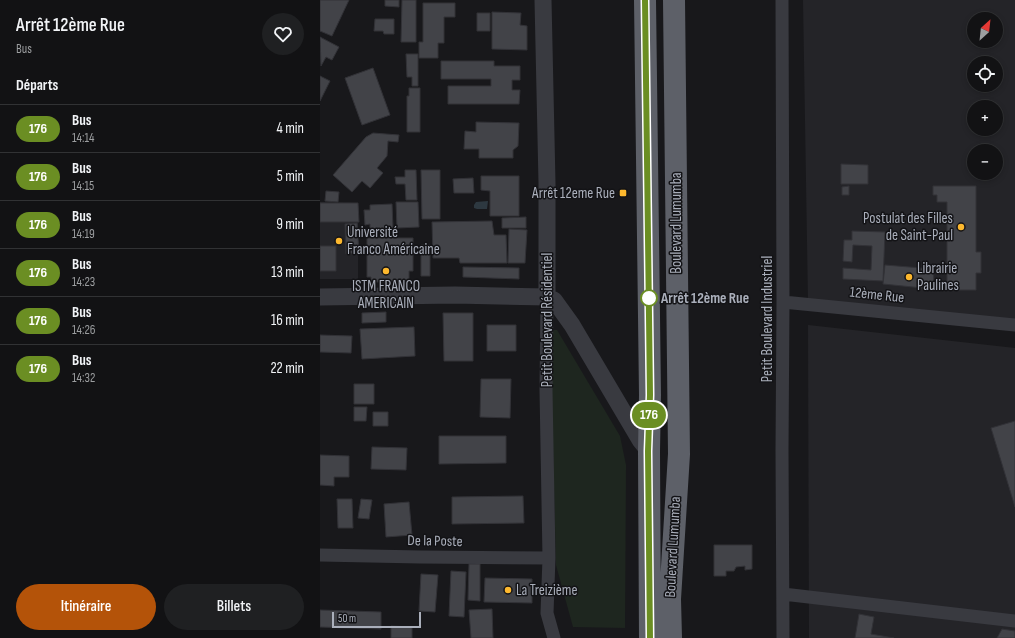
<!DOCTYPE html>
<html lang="fr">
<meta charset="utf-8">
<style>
body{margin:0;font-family:"Sofia Sans Condensed",sans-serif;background:#1f2022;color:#f1f3f6;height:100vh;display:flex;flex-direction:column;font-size:15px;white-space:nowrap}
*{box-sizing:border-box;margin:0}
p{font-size:13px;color:#9c9ea0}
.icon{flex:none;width:22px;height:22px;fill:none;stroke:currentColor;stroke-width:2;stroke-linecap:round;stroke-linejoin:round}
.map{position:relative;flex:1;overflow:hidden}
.details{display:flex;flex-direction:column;background:#121214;width:320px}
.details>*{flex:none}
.badge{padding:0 8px;border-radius:13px;font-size:14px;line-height:26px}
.needle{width:26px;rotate:27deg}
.buttons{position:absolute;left:647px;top:12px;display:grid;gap:8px}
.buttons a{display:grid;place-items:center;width:36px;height:36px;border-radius:50%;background:#121214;box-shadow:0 2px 6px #0003,0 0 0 1px #313234;font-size:20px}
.scale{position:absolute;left:12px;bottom:10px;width:89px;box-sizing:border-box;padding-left:4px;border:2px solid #aaafbb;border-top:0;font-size:11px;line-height:14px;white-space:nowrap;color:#aaafbb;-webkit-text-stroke:3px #131316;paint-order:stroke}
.map>.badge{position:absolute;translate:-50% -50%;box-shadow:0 0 0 2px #fff}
h2{padding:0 16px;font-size:15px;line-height:36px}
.round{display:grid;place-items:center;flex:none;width:42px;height:42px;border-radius:21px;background:#1f2022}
.overview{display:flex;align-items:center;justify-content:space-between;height:68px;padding:0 16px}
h1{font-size:19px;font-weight:600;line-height:30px}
.cta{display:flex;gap:8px;margin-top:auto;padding:8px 16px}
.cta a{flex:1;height:46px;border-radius:24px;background:#b45309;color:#fff;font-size:16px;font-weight:600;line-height:46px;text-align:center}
.cta a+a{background:#1f2022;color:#f1f3f6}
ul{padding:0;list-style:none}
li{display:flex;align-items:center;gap:12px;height:48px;padding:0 16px;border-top:1px solid #313234}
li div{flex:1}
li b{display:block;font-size:15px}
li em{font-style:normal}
li .badge{min-width:44px;font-weight:700;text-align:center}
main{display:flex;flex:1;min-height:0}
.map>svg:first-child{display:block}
</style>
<main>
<section class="details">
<div class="overview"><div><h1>Arrêt 12ème Rue</h1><p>Bus</p></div><a class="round"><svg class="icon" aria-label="heart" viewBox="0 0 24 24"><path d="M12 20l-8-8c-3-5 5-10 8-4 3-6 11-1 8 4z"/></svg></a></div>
<h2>Départs</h2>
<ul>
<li><span class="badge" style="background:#6b8e23;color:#fff">176</span><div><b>Bus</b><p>14:14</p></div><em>4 min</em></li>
<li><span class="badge" style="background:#6b8e23;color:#fff">176</span><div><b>Bus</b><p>14:15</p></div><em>5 min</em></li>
<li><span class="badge" style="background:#6b8e23;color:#fff">176</span><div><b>Bus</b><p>14:19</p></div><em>9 min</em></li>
<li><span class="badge" style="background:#6b8e23;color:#fff">176</span><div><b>Bus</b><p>14:23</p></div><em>13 min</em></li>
<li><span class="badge" style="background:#6b8e23;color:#fff">176</span><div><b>Bus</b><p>14:26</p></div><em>16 min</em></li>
<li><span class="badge" style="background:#6b8e23;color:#fff">176</span><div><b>Bus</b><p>14:32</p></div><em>22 min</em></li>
</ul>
<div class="cta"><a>Itinéraire</a><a>Billets</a></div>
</section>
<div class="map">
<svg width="695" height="638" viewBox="0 0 695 638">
<rect width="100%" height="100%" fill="#18181b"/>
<path fill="#242428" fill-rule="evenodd" d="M483 0H695V323L488 302ZM654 19H676V41H654ZM654 63H676V85H654ZM654 107H676V129H654ZM654 151H676V173H654Z
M0 202 38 203V279H0Z
M488 325 695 348V638H489Z"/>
<path fill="#1e261f" d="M230 330H237L300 436 306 465 305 628 253 627 236 565Z"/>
<path fill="#2d3840" d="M168 201 167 209H157L154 208V205L156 202Z"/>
<path fill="#424348" stroke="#323237" d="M0 0H29L12 36 0 31Z
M65 0H79V7L65 6Z
M82 0H96V42H81Z
M103 3H135V17H124V43H118V58H99V42H103Z
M172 12 201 13 200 25 207 26V50L172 49Z
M157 13H170V31H157Z
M55 19H74V34H64L63 31H54Z
M0 37 19 47 12 60 6 57 1 66Z
M86 54H98V86H92V77H87Z
M121 61H174V66H200V80H192V90H200L199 104H128V86H171V79H121Z
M53 68 70 115 42 125 25 78Z
M0 76 10 81 0 101Z
M89 88H100V132H87V96H89Z
M156 122 199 123 198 146 193 150V158H159V149H144L145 131 156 132Z
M53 133 79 135 78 142 68 141 67 156 57 168 63 173 50 188 42 181 32 192 13 175 46 137Z
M521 164 548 165V184H521Z
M85 170H96L97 200H86L85 184H76L75 177H85Z
M101 170H120V219H102Z
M161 176H199V216H170V191L161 190Z
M153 178 154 193H134L133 179Z
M529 186V195H522V187Z
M613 186H656V252H661V273H656V290H627V202H617V195H613Z
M6 191 19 192 18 202 5 201Z
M76 202H98L99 227 77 228Z
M0 203H38L39 222H0Z
M72 204 73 228 50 229V224L45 225 44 210H50V205Z
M206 217V228H182V218Z
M172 221 174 235H186L187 263H140L139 258H113L112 222Z
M37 223 39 253 26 254 25 224Z
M189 229 207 230 205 263H188Z
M532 231 565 232 563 281 523 279V268L551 270 552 246 533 245 532 262 523 261 524 240H532Z
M47 238H93V271H89V282H51V277H47Z
M101 245H110V276H101Z
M0 246H16V271H0Z
M565 265 614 269 613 289 563 284Z
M143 267 199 268V279L143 277Z
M66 312V322L42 323V313Z
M123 313H153V361H124Z
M167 325H196V351H167Z
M94 327 95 356 42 359 40 329Z
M0 335 32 336 31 353 0 352Z
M161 379H191L190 418 160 417Z
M34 384H54V404H34Z
M34 407H47L46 421H34Z
M53 412H68V426H53Z
M695 421V507L671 428Z
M119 436H186V463L119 464Z
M52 447 87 448 86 470 51 469Z
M0 455 29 456V477H14V486L0 485Z
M203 496 204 523 132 524V497Z
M17 499H32L33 528H18Z
M41 499 52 500 49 519 38 518Z
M89 502 92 535 66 537 64 504Z
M394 545H432V569L425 570V566L416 567 414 571H406V576H394Z
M149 564H160V601L148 600Z
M131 571 146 572 144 617 129 616Z
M101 574 118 575 115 612 99 611Z
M165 578 212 579V603L164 602Z
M172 609 173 638H151L149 610Z
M0 610 61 612V629L0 627Z
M539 614 554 617 551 634 574 638H535Z
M71 626 92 627V638H71Z
M682 629 695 631V638H677Z"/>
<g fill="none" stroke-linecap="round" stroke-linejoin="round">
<path stroke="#393a40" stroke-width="13" d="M462 0 463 302 462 450 463 638
M227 297 226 390 229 558 227 613 234 638
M463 302 695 325
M0 555 100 557 229 558
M463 594 695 621"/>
<path stroke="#393a40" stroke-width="17" d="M223 0 227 183V297
M0 297 135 295 227 297 234 300 252 325 320 440 329 451"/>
<path stroke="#5d6068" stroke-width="22" d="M325 0 330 395 329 451 330 638
M351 638 350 599 359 454 354 0"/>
</g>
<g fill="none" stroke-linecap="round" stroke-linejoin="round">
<g stroke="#fff" stroke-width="9">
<path id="line" d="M325 0 330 395 328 451 330 638"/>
</g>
<use href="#line" stroke="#6b8e23" stroke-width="6"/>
</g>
<g fill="#fdb82e" stroke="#131316" stroke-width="1.5">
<rect x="299" y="189" width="8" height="8" rx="2"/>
<circle cx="641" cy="227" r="4"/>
<circle cx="19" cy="241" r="4"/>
<circle cx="66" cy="271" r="4"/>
<circle cx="589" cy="277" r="4"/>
<circle cx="188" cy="590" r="4"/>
</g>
<circle fill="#fff" stroke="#6b8e23" stroke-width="2" cx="329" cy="298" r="8"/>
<g text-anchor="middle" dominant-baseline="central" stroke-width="3" stroke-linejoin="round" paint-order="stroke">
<g font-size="15" fill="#aaafbb" stroke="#131316" text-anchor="start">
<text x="295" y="193" text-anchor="end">Arrêt 12eme Rue</text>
<text x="633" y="218" text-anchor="end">Postulat des Filles<tspan x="633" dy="17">de Saint-Paul</tspan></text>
<text x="27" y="232">Université<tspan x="27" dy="17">Franco Américaine</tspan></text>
<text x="597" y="268">Librairie<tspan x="597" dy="17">Paulines</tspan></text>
<text x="66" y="286" text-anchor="middle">ISTM FRANCO<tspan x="66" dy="17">AMERICAIN</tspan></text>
<text x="196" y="590">La Treizième</text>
</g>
<g font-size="15" fill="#aaafbb" stroke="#131316">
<text transform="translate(356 223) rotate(-90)">Boulevard Lumumba</text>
<text transform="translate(557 295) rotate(6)">12ème Rue</text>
<text transform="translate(447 319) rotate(-90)">Petit Boulevard Industriel</text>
<text transform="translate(227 320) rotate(-90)">Petit Boulevard Résidentiel</text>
<text transform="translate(115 541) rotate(1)">De la Poste</text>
<text transform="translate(353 547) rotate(-87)">Boulevard Lumumba</text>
</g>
<g font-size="15" font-weight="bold" fill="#aaafbb" stroke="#131316" text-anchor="start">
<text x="341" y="298">Arrêt 12ème Rue</text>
</g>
</g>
</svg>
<div class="buttons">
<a><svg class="needle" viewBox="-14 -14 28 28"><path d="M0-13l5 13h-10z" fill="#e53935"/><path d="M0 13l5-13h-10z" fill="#9c9ea0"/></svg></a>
<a><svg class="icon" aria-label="locate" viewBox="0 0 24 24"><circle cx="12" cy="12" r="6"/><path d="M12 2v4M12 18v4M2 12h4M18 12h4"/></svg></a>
<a>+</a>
<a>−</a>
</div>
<div class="scale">50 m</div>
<b class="badge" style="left:329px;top:415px;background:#6b8e23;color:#fff">176</b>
</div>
</main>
